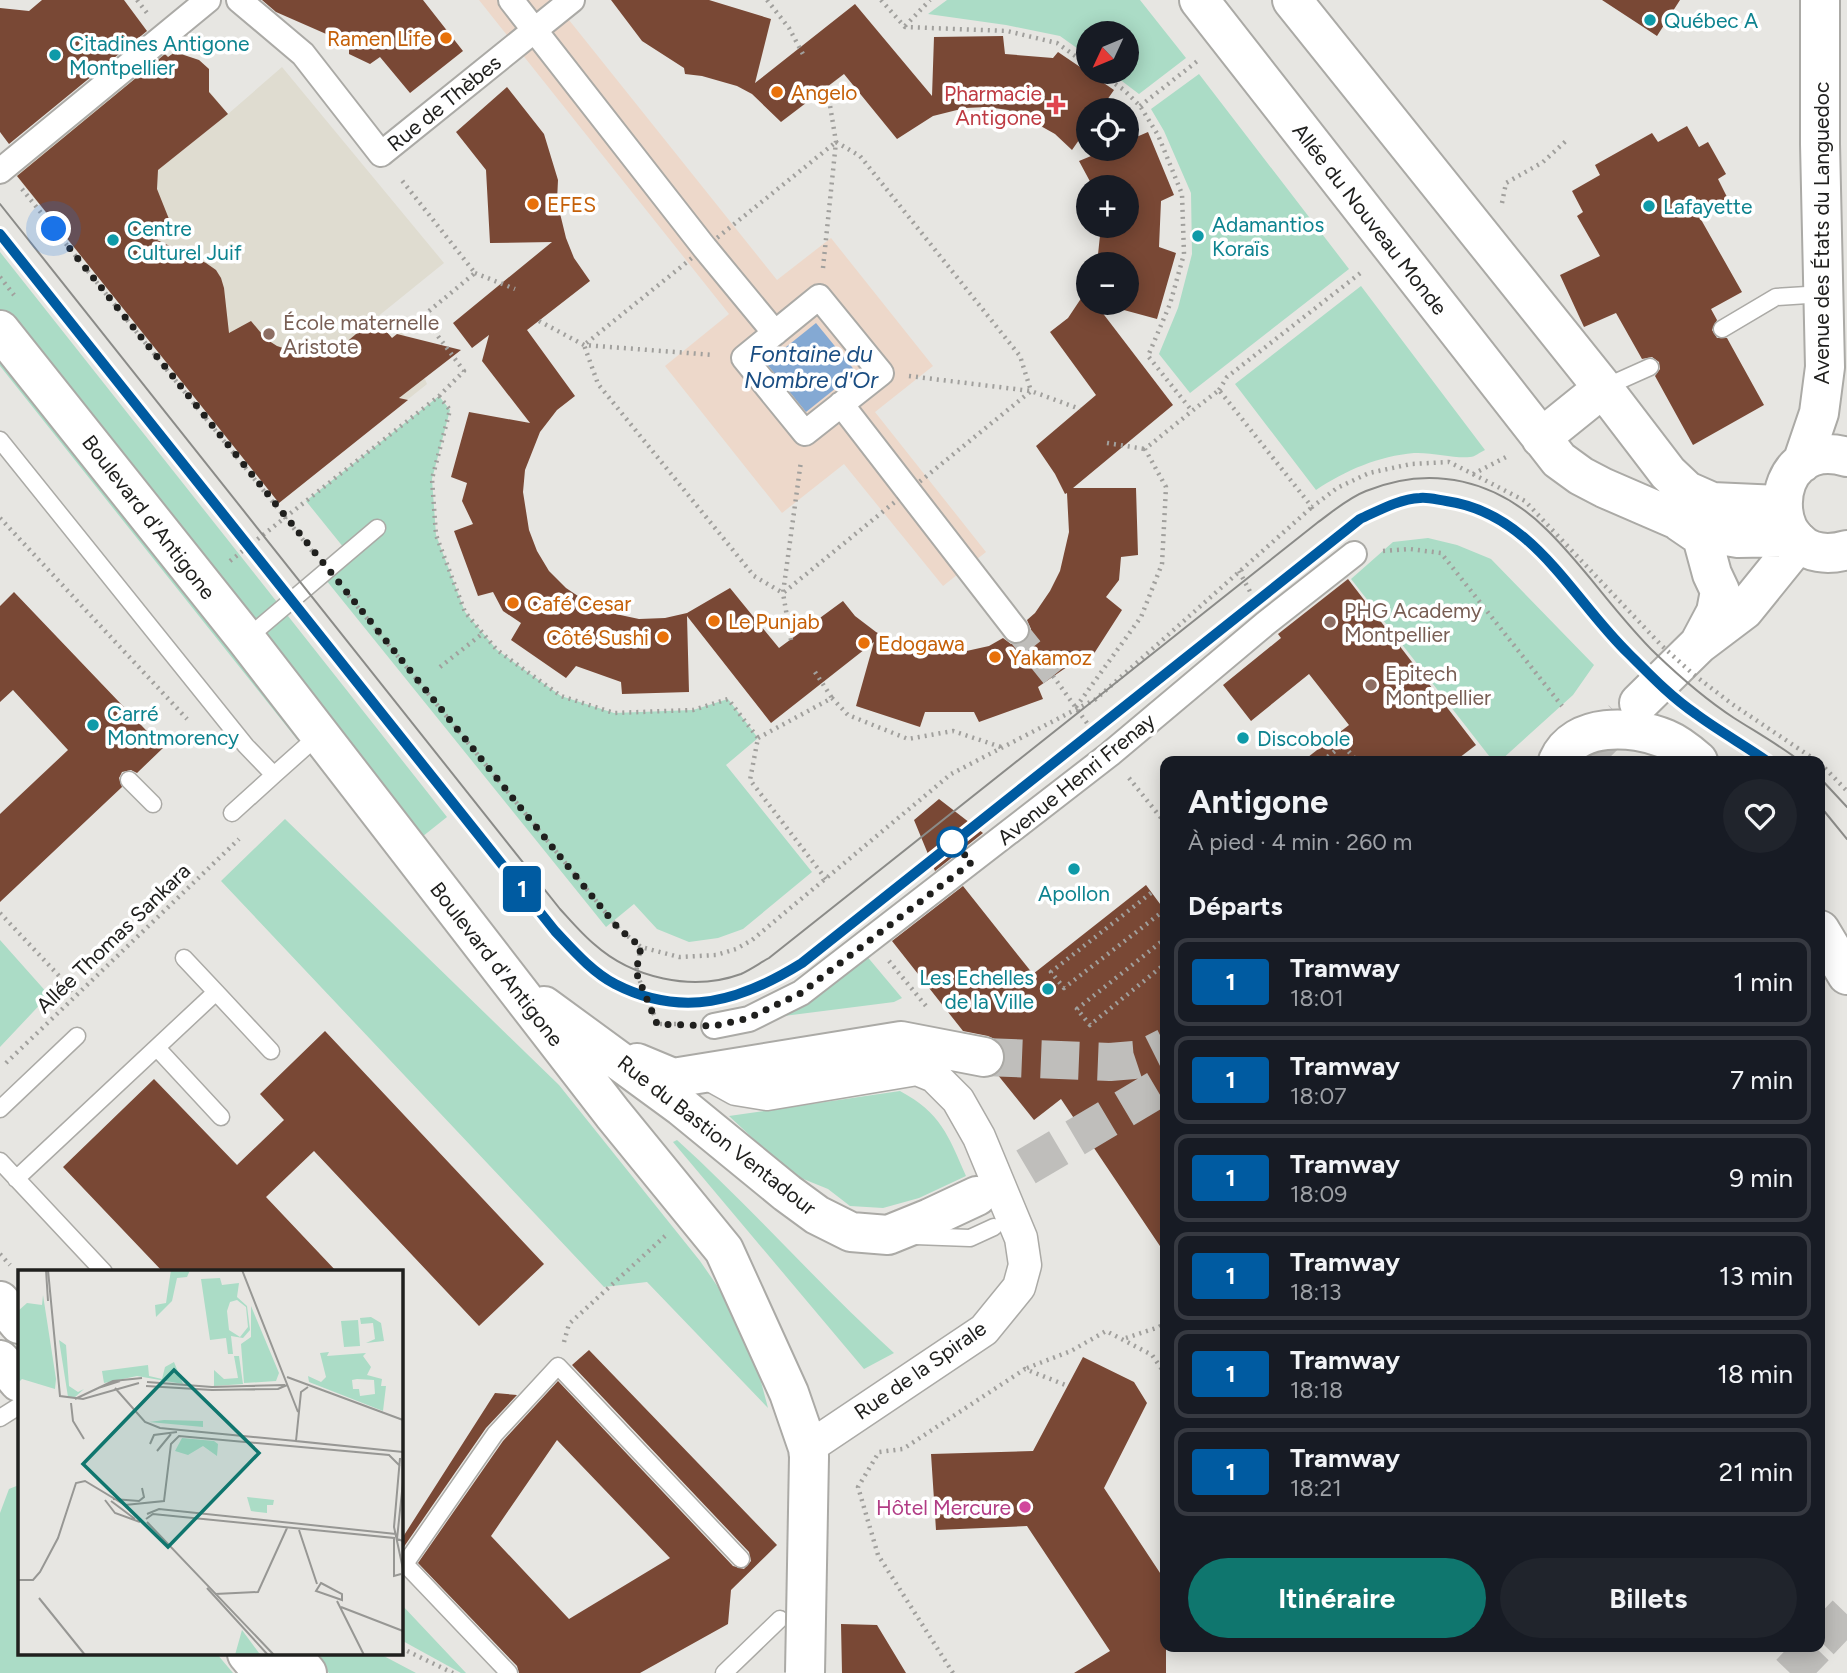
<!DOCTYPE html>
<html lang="fr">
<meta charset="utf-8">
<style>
body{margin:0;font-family:Figtree,sans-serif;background:#20242c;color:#f1f3f6;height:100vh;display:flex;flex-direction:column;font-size:26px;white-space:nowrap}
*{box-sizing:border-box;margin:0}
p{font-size:23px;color:#9ea1a6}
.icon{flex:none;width:38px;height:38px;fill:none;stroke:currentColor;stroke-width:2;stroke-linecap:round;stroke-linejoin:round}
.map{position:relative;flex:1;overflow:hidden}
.drawer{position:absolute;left:1160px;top:756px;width:665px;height:896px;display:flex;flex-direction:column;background:#171b24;border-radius:14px;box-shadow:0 4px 18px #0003}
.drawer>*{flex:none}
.badge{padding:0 14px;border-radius:5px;font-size:24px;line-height:46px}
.needle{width:46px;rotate:226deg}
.tools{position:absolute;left:1076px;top:21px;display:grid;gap:14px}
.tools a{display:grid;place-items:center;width:63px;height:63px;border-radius:50%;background:#171b24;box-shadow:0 4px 18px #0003;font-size:35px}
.you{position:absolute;width:35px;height:35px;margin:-18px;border:5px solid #fff;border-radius:50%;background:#1a73e8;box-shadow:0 0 0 10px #1a73e833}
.map>.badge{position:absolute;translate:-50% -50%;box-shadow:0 0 0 4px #fff}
h2{padding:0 28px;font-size:26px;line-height:63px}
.round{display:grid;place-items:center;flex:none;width:74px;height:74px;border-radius:37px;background:#20242c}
.overview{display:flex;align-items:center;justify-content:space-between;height:119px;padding:0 28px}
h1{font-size:33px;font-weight:700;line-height:52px}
.action{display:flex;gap:14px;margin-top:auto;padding:14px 28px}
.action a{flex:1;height:80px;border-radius:42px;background:#0f766e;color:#fff;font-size:28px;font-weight:700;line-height:80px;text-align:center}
.action a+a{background:#20242c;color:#f1f3f6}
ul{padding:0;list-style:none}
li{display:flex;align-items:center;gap:21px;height:88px;margin:0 14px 10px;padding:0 14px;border:4px solid #363941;border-radius:14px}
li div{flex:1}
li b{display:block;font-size:26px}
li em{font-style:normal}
li .badge{min-width:77px;font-weight:700;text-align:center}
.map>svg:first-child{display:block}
</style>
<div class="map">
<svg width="1847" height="1673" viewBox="0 0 1847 1673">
<rect width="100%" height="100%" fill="#e7e6e2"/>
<path fill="#edd8ca" d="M479 0H553L777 280 831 238 933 366 875 412 986 552 943 586 844 464 782 513 665 366 729 314Z"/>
<path fill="#dfdcd0" d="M177 51 184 60H199L209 69V79L205 86 228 114 282 67 444 263 376 318 392 338 401 331 408 340 427 384 279 503 14 173 164 52 169 57Z"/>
<path fill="#abdcc6" d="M947 0H1140L1186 58 1139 94 1110 72H1127V33H1088V56L1060 36 1006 25 928 14Z
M1199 74 1349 269 1190 393 1159 354 1178 308 1192 254 1191 193 1164 131 1151 109Z
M0 252 447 817 393 860 0 366Z
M1361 286 1485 450C1480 452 1475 457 1470 457 1456 459 1433 452 1414 453 1379 456 1346 470 1316 490L1235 384Z
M439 396 450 410 432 479 436 535 465 612 497 650 561 696 614 713 693 710 728 699 758 738 726 765 812 872 743 929 718 938 689 942 657 929 634 904 606 927 322 575 348 553 306 501Z
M1428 538 1457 545 1491 559 1594 665 1573 695 1500 761H1493L1351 579 1393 542Z
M285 819 559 1085 700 1261 747 1329 768 1408 647 1282 604 1287 221 881Z
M0 940 49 995 0 1047Z
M865 954 902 998 894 1002 776 1017Z
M900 1091C941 1113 948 1135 966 1176L919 1198 883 1208 850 1206 828 1189 791 1174 729 1116Z
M677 1140C752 1208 819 1285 894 1353L864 1369 673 1142Z
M19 1485V1654H217L233 1673H0V1513L9 1489Z
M401 1604 466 1673H461L401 1640Z
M312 1654H380L416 1673H329Z"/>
<path fill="#84a9d3" d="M816 323 856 372 806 412 766 363Z"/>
<path fill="#794835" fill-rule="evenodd" d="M42 0H124L147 31 9 144 0 132V8L29 11Z
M262 0H423L463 51 410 93 380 57 370 64 349 54V44L276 12Z
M611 0H709L771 19 755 83 855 4 932 96 934 37 1003 36 1005 54 1053 58 1058 52 1114 90 1100 110H1088V127L1072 150 1055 134 1030 120 1008 110 987 107 965 108 933 116 897 139 844 74 781 122 752 94 737 86 702 76 685 74 684 68 642 41Z
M1602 0H1680L1657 36Z
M175 52 199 60 209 69V92L228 114 158 170 157 189 173 229 157 240 206 263 216 270 221 278 224 288 229 333 251 321 266 339 277 346 289 350 327 349 339 339 343 345 375 318 392 338 397 334 461 350 399 398 408 400 279 503 17 176 165 54 168 57Z
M507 87 544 134 558 180 557 201 566 238 574 258 590 281 527 330 575 396 557 410 540 432 525 470 523 492 529 530 537 551 549 571 566 588 587 602 611 613 639 619 665 618 687 613 730 588 779 648 843 601 855 616 876 632 900 645 926 652H962L989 646 1003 638 1011 644 1025 642 1029 636 1031 629 1027 620 1035 613 1050 591 1060 571 1069 532 1067 493 1065 494 1055 474 1036 446 1096 395 1050 332 1068 318 1088 288V303H1095L1173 405 1073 488H1136L1138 555 1121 557 1119 580 1106 597 1122 610 1086 666 1077 660 1038 687 1043 699 979 722 974 712H925L920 727 856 706 874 642 771 723 687 616 689 692 622 694 621 682 576 666 566 678 511 640 521 623 503 611 493 592 478 596 454 531 473 524 462 501 467 483 451 477 469 412 530 423 482 361 489 335 472 348 453 323 552 242 490 243 486 170 456 132Z
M1687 126 1699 147 1708 142 1726 174 1718 179 1729 201 1699 216 1742 292 1711 309 1717 320 1712 330 1717 338H1727L1764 405 1693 445 1655 376 1660 369 1659 362 1652 357 1642 359 1616 313 1584 327 1560 275 1600 256 1577 216 1583 212 1572 191 1600 175 1595 165 1652 133 1658 142Z
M1148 132 1174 195 1161 201 1159 247 1176 253 1157 319 1098 303H1127V264H1097L1101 226H1127V187H1093L1079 161 1108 149H1127V141Z
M1348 579 1476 745 1455 761H1303L1349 725 1309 674 1251 721 1223 685 1281 638 1278 634Z
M14 592 163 748 137 773 131 770 122 772 119 778 122 787 0 902V814L68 750 13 690 0 702V606Z
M939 799 983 833 935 871 914 820Z
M1146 885 1166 912V1255L1061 1099 1034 1120 997 1074 1006 1060 1005 1051 999 1041 988 1036 963 1031 892 941 963 886 1033 974Z
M325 1031 544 1264 479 1326 314 1151 266 1197 337 1272H163L63 1167 154 1079 237 1165 284 1120 260 1094Z
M589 1350 777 1545 731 1590 728 1624 640 1673H519L517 1666 418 1563 503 1441 558 1381 733 1566 744 1569 751 1561 749 1552 572 1365ZM557 1440 670 1558 569 1619 491 1536Z
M1083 1357 1134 1382 1147 1403 1104 1488 1166 1582V1673H1074L1110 1651 1027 1526 936 1530 931 1454 1033 1451Z
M495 1393 517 1395 486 1428 401 1551V1540Z
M841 1624 877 1625 906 1673H842Z"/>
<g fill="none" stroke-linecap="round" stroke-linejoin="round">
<path stroke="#bfbebb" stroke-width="24" stroke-dasharray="24 12" stroke-linecap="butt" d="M1016 630 1053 676"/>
<path stroke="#bfbebb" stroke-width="38" stroke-dasharray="38 19" stroke-linecap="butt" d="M1583 761 1589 751 1622 719
M984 1057 1110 1062 1134 1060 1152 1054 1166 1047
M977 1196 1166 1084
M1820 1641 1847 1613
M1790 1673 1815 1647"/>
<g stroke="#abaaa6" stroke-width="19">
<path id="service" d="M1722 329 1776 297 1823 294
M1603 388 1650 367
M0 440 246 746 274 775 320 734
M246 639 377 528
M129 780 153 804
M232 813 274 775
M184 958 216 992
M157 1048 221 1117
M0 1109 77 1036
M0 1161 104 1272
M16 1179 216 992 271 1051
M915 1236 970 1238 994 1227
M0 1418 19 1406
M401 1563 405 1564 509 1673
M405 1564 495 1434 558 1366 741 1559
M724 1673 780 1619"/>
</g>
<g stroke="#abaaa6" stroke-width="28">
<path id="pedestrian" d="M239 0 303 54 381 154 572 0
M511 0 704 247 775 333
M0 171 208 0
M819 297 881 373 805 433 744 358Z
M841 404 1016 630
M714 1026 749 1019 801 993 1110 754 1266 623 1354 554"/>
</g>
<g stroke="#abaaa6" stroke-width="35">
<path id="minor" d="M709 1074 736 1089 767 1094 917 1069 934 1076 958 1100 979 1137 1021 1238 1025 1265 1019 1287 984 1330 808 1448"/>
</g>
<g stroke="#abaaa6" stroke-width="42">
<path id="tertiary" d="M1199 0 1559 460 1581 476 1604 488 1708 533 1738 538 1794 537
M1292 0 1603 388 1668 473 1687 491 1712 502 1781 505
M0 330 246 639 613 1114 724 1250 789 1393 808 1448 809 1457
M1541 438 1603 388
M1680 522 1702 537 1712 574 1720 591 1716 612 1699 644
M1639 703 1699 644 1744 610 1799 542
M1558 761C1575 722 1632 725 1666 739 1678 744 1689 753 1698 761
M1820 930 1847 975
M544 1006 682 1107 787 1193 817 1215 851 1232 888 1235 930 1218 977 1196
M637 1063 673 1078 901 1041 984 1057
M0 1301 19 1324
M0 1360 19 1382
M247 1654 263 1673
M291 1654 307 1673"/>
</g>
<g stroke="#abaaa6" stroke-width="42">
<path id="secondary" d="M1847 457C1762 432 1761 575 1847 550
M1802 463 1819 413 1825 367 1820 144V0"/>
</g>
<path stroke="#a1a09d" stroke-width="4.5" stroke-dasharray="2 5" stroke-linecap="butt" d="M137 0 147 13
M767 0 789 28 805 58
M881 0 905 27 1007 31 1057 43 1088 65
M905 26 930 0
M1098 72 1124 90 1140 106 1158 135 1182 194 1184 254 1170 304 1148 356 1192 411 1219 390 1312 507 1337 488 1369 473 1411 464 1449 462 1473 474 1510 455
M1140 106 1200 59
M836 142 860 156 1020 356 1031 391 783 593 754 576 598 384 584 345Z
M22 189 312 551
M1502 203 1506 183 1543 162 1567 140
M823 268 836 142 827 87
M475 273 515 289
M0 277 14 295
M539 321 584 345 714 355
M909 376 1031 391 1080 409
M1219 390 1227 377 1363 271
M439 396 450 410 432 479 436 535 465 612 497 650 561 696 614 713 693 710 728 699 758 738 750 780 826 879
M1107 443 1145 449
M0 518 187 719
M1383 551 1410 549 1441 553 1562 706
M230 561 439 396 464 371 423 316 475 273 400 178
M1239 571 1253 597
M344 590 619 929 641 947 679 957 716 955 736 949 752 940 951 774 1096 699 1312 507
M791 640 783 593 801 461
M440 667 482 634
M815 672 832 698
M1053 676 1092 730
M1076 707 1141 617 1162 564 1166 487 1145 449 1192 411
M758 738 832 698 848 715 908 739 953 731 1001 747
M1322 761 1343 745 1356 760 1354 761
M1820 763 1847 791
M1129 778 1166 824
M1151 893 1051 972 1064 988 1166 909
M0 913 76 994
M1166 938 1077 1009 1090 1025 1166 963
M641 947 636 972 658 1024H684
M889 961 926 1006 923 1008
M6 1063 239 839
M0 1254 10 1265
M1126 1338 1159 1327 1166 1322
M564 1342 569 1324 665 1236
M1027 1368 1071 1351 1106 1331 1152 1355 1166 1375
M401 1648 453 1673
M953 1673 878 1555 858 1487 879 1452 903 1449 1025 1369 1068 1386"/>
<use href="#service" stroke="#fff" stroke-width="16"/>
<use href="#pedestrian" stroke="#fff" stroke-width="24"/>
<use href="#minor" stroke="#fff" stroke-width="32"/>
<use href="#tertiary" stroke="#fff" stroke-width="38"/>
<use href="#secondary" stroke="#fff" stroke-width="38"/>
<path stroke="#8b8b88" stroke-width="2" d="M0 204 560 909C571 921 582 934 594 944 632 978 692 992 741 974 750 970 760 963 769 958L1317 523C1332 512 1348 498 1366 491 1432 464 1497 480 1547 530 1586 568 1616 615 1656 654 1680 677 1705 699 1734 718 1756 732 1779 745 1800 761
M0 234 555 931C573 950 592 972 615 984 684 1020 741 1001 802 963L1360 519C1378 511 1399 499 1420 498 1428 497 1438 500 1446 501 1532 513 1573 599 1629 654 1650 675 1671 697 1696 714 1719 731 1743 745 1767 761
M1820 778 1847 807
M1820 806 1847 839"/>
<g stroke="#abaaa6" stroke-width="42" stroke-linecap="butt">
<path id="tertiary-bridge" d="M805 1673 809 1457"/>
</g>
<path stroke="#a1a09d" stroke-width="4.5" stroke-dasharray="2 5" stroke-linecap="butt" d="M1473 474 1525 501 1661 645 1693 674 1732 704 1817 761"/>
<use href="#tertiary-bridge" stroke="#fff" stroke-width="38"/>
</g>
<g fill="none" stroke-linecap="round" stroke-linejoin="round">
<g stroke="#fff" stroke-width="16">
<path id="line" d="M0 234 555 931C573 950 592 972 615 984 683 1019 741 1001 802 963L1360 519C1378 511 1399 499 1420 498 1428 497 1438 500 1446 501 1533 513 1572 599 1629 654 1650 675 1671 697 1696 714 1719 731 1744 745 1767 761"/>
</g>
<use href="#line" stroke="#005ba1" stroke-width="10"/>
<path stroke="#20201e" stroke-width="7" stroke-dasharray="0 12.6" d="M54 229 583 885 619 929 641 947 636 972 657 1024 714 1026 749 1018 801 993 972 862 952 842"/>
</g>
<g fill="#0f9aa8" stroke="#fff" stroke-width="2.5">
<circle cx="1650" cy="20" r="7"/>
<circle cx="55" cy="55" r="7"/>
<circle cx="1649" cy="206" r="7"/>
<circle cx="1198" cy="236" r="7"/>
<circle cx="113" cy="240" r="7"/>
<circle cx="93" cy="725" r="7"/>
<circle cx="1243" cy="738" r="7"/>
<circle cx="1074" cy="869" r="7"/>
<circle cx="1048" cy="989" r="7"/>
</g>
<g fill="#e8710a" stroke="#fff" stroke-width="2.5">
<circle cx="446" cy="38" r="7"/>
<circle cx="777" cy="92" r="7"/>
<circle cx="533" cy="204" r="7"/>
<circle cx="513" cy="603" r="7"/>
<circle cx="714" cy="621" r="7"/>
<circle cx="663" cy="637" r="7"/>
<circle cx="864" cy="643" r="7"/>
<circle cx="995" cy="657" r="7"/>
</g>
<path fill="#e0444e" stroke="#fff" stroke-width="2.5" d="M1052.5 94.5h7v7h7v7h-7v7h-7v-7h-7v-7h7z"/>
<g fill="#8d6e63" stroke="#fff" stroke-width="2.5">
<circle cx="269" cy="334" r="7"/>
<circle cx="1330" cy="622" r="7"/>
<circle cx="1371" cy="685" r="7"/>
</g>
<circle fill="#fff" stroke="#005ba1" stroke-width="3.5" cx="952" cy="842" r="14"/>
<circle fill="#d1479c" stroke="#fff" stroke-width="2.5" cx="1025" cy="1507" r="7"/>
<g text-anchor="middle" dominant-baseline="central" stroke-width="7" stroke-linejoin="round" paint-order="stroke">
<g font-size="21" fill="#0d838f" stroke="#fff" text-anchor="start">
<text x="1664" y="20">Québec A</text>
<text x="69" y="43">Citadines Antigone<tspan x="69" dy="24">Montpellier</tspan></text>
<text x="1663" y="206">Lafayette</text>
<text x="1212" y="224">Adamantios<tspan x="1212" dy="24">Koraïs</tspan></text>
<text x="127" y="228">Centre<tspan x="127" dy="24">Culturel Juif</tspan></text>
<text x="107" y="713">Carré<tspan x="107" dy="24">Montmorency</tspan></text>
<text x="1257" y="738">Discobole</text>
<text x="1074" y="893" text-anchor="middle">Apollon</text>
<text x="1034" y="977" text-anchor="end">Les Echelles<tspan x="1034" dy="24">de la Ville</tspan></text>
</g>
<g font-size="21" fill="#c56008" stroke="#fff" text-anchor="start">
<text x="432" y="38" text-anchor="end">Ramen Life</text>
<text x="791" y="92">Angelo</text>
<text x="547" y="204">EFES</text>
<text x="527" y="603">Café Cesar</text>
<text x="728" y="621">Le Punjab</text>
<text x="649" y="637" text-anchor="end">Côté Sushi</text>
<text x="878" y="643">Edogawa</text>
<text x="1009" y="657">Yakamoz</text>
</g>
<g font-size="21" fill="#be3a42" stroke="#fff" text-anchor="end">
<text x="1042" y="93">Pharmacie<tspan x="1042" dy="24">Antigone</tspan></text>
</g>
<g font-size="21" fill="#20201e" stroke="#fff">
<text transform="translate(444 103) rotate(-39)">Rue de Thèbes</text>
<text transform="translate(1370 219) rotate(52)">Allée du Nouveau Monde</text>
<text transform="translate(1821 233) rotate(-90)">Avenue des États du Languedoc</text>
<text transform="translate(149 517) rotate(52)">Boulevard d'Antigone</text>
<text transform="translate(1076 779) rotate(-39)">Avenue Henri Frenay</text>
<text transform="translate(113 938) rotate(-44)">Allée Thomas Sankara</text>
<text transform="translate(497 964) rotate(52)">Boulevard d'Antigone</text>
<text transform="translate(717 1135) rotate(38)">Rue du Bastion Ventadour</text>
<text transform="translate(920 1370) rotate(-35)">Rue de la Spirale</text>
</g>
<g font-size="21" fill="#785e54" stroke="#fff" text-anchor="start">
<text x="283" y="322">École maternelle<tspan x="283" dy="24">Aristote</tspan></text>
<text x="1344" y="610">PHG Academy<tspan x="1344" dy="24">Montpellier</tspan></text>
<text x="1385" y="673">Epitech<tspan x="1385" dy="24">Montpellier</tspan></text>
</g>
<g font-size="21" fill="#b23c85" stroke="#fff" text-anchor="end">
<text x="1011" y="1507">Hôtel Mercure</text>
</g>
<g font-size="23" font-style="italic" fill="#1a4d82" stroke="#fff">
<text x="811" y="354">Fontaine du<tspan x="811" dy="26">Nombre d'Or</tspan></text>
</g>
</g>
<g transform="translate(18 1270)">
<rect width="385" height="385" fill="#e7e6e2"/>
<path d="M153 0H172L169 7 159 8 154 31 138 47 137 35 148 33ZM202 8 204 15 221 13 219 27 229 36 232 60 225 68 213 66 215 84H210L208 68 192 70 183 9ZM219 30 228 37 230 57 222 67 211 60 209 41 212 32ZM25 25 38 109 37 119 4 109 0 113V41L9 33 24 35ZM233 36 261 103 258 111 226 113 223 74 233 67ZM353 47 363 53 366 71 348 73 357 69 355 53 343 54 342 48ZM340 50 342 76 326 77 323 51ZM41 70 48 75 51 116 60 122 66 119 56 128 50 127ZM311 82 309 86 348 83 345 86 353 97 349 105 364 109 363 116H368L365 141 291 112 290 106 303 112 308 107 302 83ZM339 109 356 110 357 124 342 126 341 119H335L334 110ZM216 86H221L225 114 196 116V100L206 109 220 108ZM156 92 165 114 119 106 86 113 84 101 130 95 131 106 144 109 147 97ZM146 150 185 151V157L131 152ZM164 168 196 171 200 174 199 186 185 176 170 185 157 181ZM229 227 256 230 255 235H249V243L233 241ZM224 360 241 383 245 385H217Z" fill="#abdcc6" fill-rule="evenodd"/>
<path fill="none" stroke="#979794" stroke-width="2" d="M28 0 30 31M30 0 42 126 65 129 121 113M224 0 280 142M269 107 385 150M129 112 194 117 267 115M128 116 194 120 260 119 269 115M290 117 283 122 278 171 385 182M80 118 102 111M97 118 127 152 142 158 278 171M57 129 95 111 124 108M53 133 55 151 66 169M132 174 136 165 159 162M139 181 153 164M382 188 376 257 385 299M385 212 379 269 385 271M95 229 121 231 126 227 124 218M87 230 97 243 122 252M93 231 117 249M129 244 141 239 378 264M128 249 135 244 376 268V306L383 304M129 252 256 385M281 260 299 314M0 310H15L22 302 40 268 58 213 67 211 107 235 146 231 153 174 161 166 371 185 382 196M303 313 324 324V330L298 321ZM189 318 250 385M197 324 240 322 269 258M21 328 67 385M319 331 346 385M323 337 385 361"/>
<path fill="#0f766e" fill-opacity="0.15" stroke="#0f766e" stroke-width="3.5" d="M156 100 241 183 150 277 65 194Z"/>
<rect width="385" height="385" fill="none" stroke="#20201e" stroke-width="3.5"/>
</g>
</svg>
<div class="tools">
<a><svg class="needle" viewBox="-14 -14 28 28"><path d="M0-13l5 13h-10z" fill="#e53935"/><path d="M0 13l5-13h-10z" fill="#9ea1a6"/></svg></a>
<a><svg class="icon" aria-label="locate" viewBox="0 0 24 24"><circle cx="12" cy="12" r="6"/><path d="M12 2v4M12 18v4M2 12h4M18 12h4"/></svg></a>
<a>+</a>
<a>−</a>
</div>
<div class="you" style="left:54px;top:229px"></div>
<b class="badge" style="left:522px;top:889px;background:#005ba1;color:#fff">1</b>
<section class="drawer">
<div class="overview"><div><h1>Antigone</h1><p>À pied · 4 min · 260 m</p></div><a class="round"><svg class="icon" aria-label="heart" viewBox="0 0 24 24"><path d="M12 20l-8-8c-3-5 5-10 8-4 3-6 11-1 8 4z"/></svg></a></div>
<h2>Départs</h2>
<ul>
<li><span class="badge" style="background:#005ba1;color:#fff">1</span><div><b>Tramway</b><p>18:01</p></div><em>1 min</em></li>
<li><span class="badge" style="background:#005ba1;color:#fff">1</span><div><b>Tramway</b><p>18:07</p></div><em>7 min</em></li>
<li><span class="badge" style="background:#005ba1;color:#fff">1</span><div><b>Tramway</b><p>18:09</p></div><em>9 min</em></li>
<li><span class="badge" style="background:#005ba1;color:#fff">1</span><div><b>Tramway</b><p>18:13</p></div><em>13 min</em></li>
<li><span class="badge" style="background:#005ba1;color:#fff">1</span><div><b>Tramway</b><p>18:18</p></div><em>18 min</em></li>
<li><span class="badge" style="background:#005ba1;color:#fff">1</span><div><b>Tramway</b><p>18:21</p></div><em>21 min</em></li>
</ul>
<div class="action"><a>Itinéraire</a><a>Billets</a></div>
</section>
</div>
